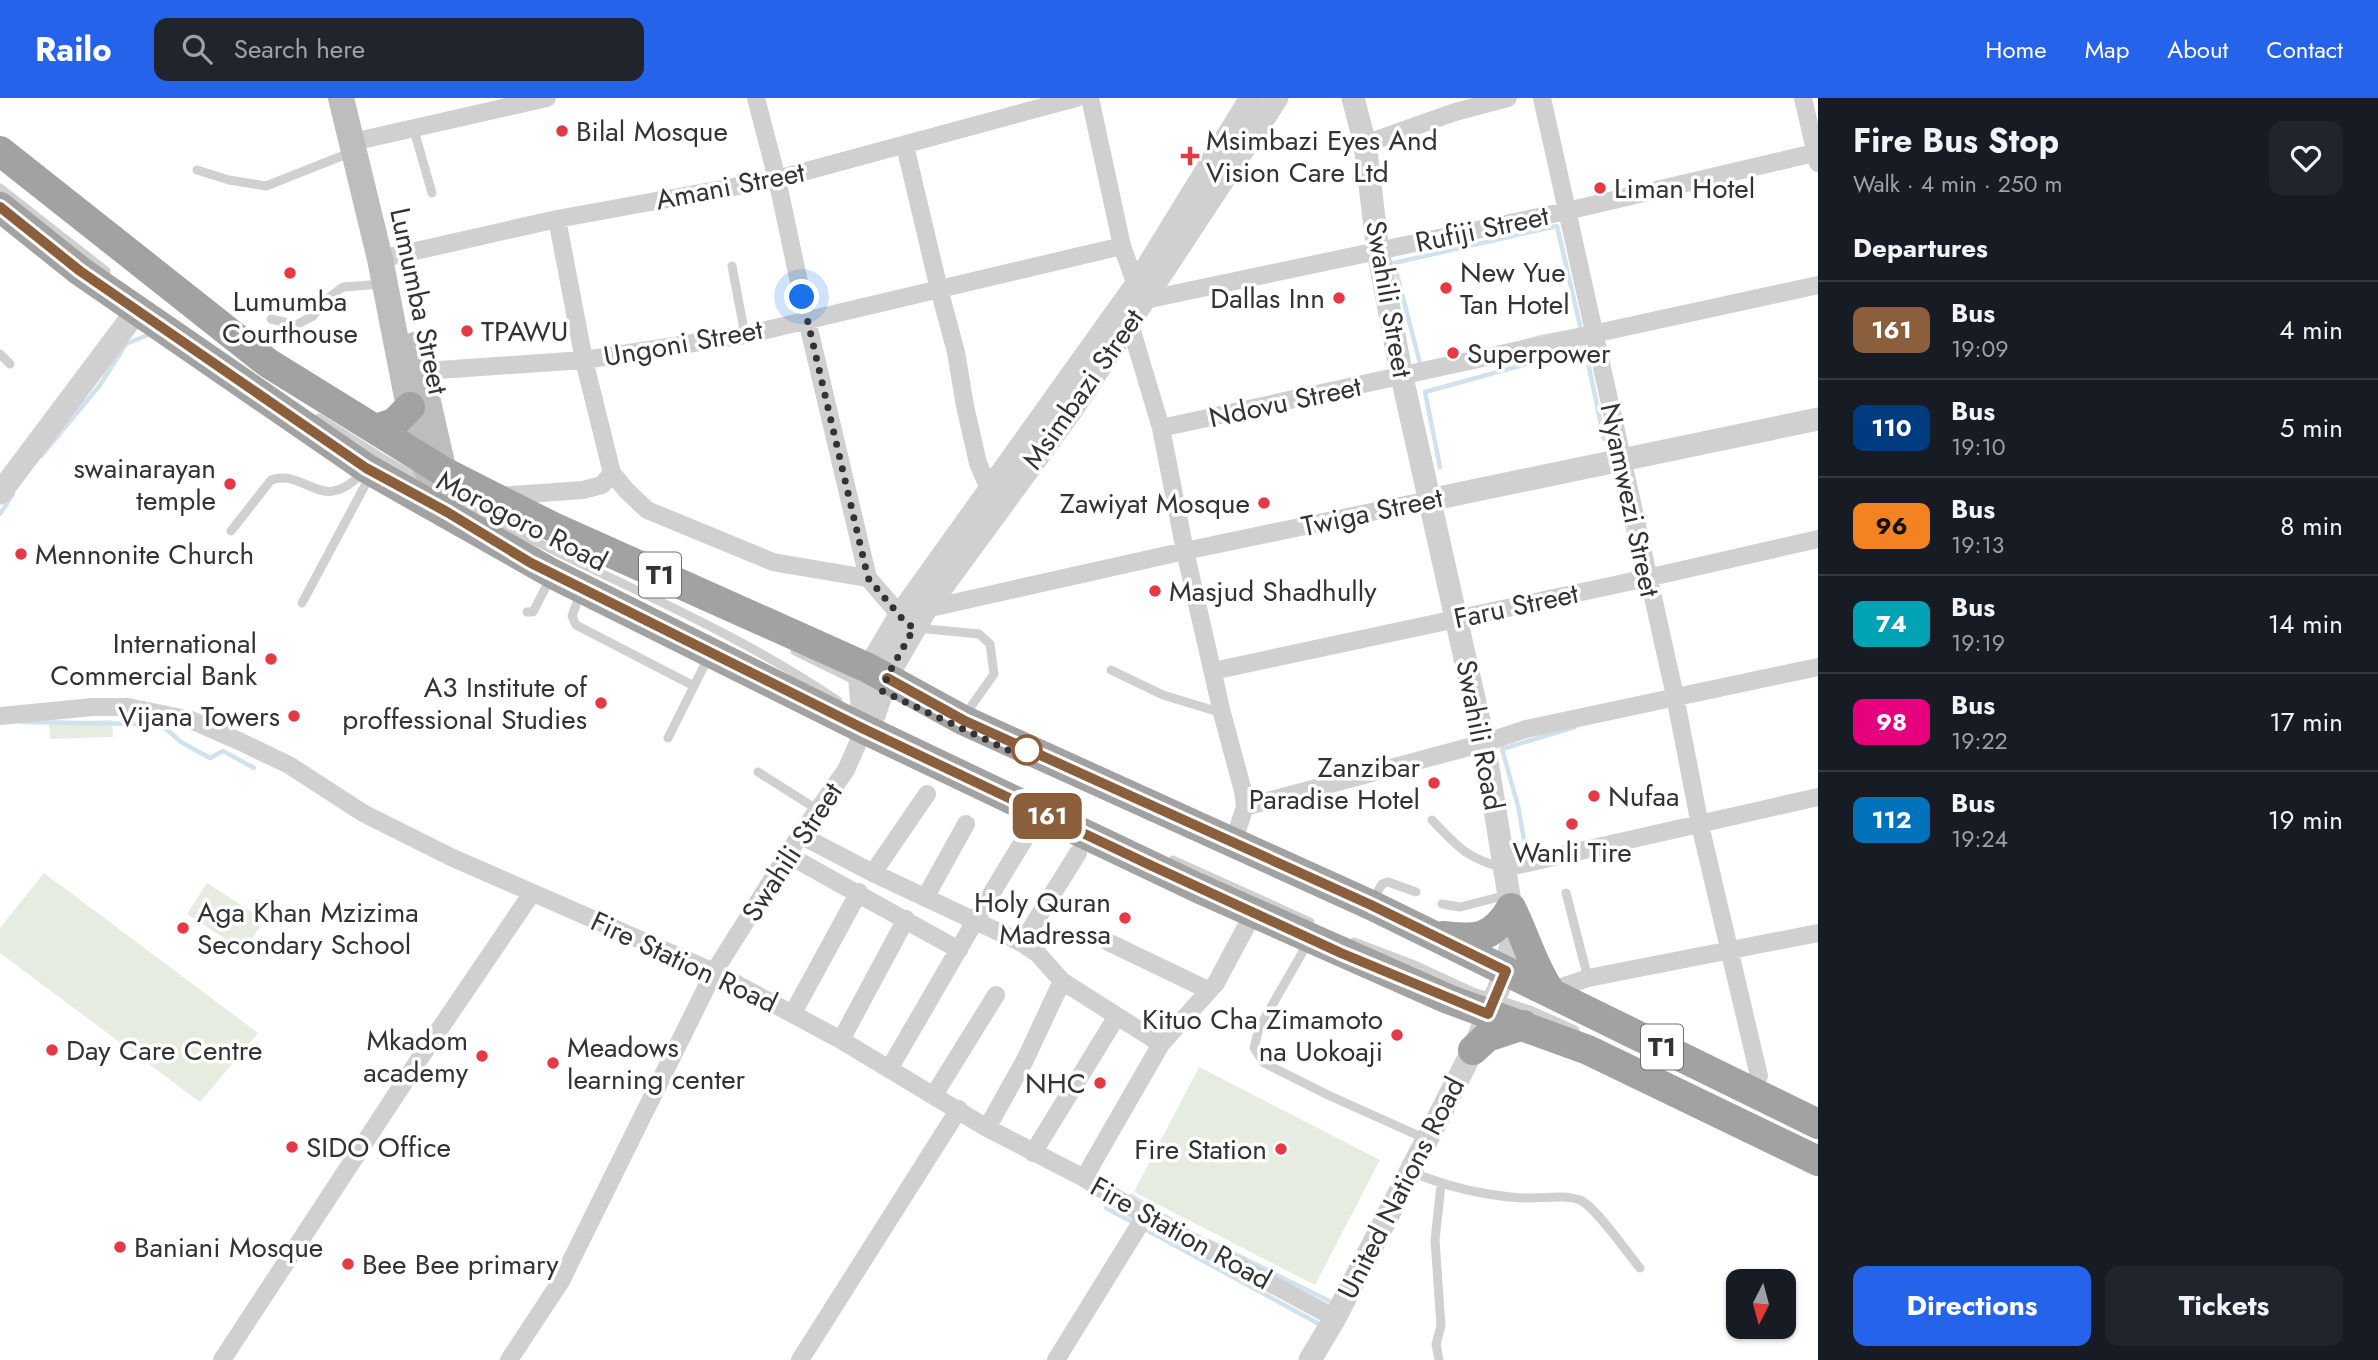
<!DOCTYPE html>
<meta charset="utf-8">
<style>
body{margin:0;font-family:Jost,sans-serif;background:#20242c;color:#f1f3f6;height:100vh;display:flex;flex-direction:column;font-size:26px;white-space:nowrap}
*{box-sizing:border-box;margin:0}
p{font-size:23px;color:#9ea1a6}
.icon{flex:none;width:38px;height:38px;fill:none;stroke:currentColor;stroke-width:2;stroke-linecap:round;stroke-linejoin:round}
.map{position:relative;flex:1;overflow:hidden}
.sheet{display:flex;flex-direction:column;background:#171b24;width:560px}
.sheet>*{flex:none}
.badge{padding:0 14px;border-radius:10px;font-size:24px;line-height:46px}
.needle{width:46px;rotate:186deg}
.controls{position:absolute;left:1726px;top:1171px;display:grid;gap:14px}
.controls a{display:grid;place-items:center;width:70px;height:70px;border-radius:14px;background:#171b24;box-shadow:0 2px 5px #0004;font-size:35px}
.you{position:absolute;width:35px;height:35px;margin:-18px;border:5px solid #fff;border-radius:50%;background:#1a73e8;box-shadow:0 0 0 10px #1a73e833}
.map>.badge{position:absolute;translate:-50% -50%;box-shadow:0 0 0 4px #fff}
h2{padding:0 35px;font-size:26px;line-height:63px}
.round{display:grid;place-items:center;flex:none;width:74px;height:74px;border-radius:14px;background:#20242c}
.head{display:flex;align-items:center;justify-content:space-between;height:119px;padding:0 35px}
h1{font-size:33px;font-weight:700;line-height:52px}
.cta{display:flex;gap:14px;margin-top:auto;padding:14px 35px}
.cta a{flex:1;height:80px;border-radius:14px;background:#2563eb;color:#fff;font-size:28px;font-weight:700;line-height:80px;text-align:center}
.cta a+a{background:#20242c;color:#f1f3f6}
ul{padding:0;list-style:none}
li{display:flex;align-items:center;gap:21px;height:98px;padding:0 35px;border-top:2px solid #363941}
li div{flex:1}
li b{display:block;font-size:26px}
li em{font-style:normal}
li .badge{min-width:77px;font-weight:700;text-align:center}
header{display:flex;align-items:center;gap:42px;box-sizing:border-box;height:98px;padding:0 35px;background:#2563eb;color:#fff}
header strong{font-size:33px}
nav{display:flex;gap:38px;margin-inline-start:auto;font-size:24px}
.search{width:490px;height:63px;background:#20242c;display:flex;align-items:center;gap:18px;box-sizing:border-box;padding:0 24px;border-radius:14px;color:#9ea1a6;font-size:26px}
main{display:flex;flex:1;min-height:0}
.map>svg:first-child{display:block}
</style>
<header>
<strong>Railo</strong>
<div class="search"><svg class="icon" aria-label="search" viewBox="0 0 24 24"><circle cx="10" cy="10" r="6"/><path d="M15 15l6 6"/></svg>Search here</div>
<nav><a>Home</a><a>Map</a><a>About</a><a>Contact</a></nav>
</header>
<main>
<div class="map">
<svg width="1818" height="1262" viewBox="0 0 1818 1262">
<rect width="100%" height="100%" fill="#fff"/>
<path fill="#e6ecdf" d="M112 622 113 639 50 641 49 624Z
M44 775 258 935 200 1004 0 855V830Z
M207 785 264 822 244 853 187 816Z
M1199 969 1380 1062 1315 1187 1134 1094Z"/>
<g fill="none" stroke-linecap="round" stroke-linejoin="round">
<path stroke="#cfe2ee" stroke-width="4.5" d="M1557 128 1581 232 1541 239 1422 273 1394 165Z
M41 358 100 287 126 246 150 236
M1440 369 1425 294 1585 250 1604 341
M1615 376 1637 469
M0 416 13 396
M22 624 139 626 165 630 181 644 210 660 223 653 254 670
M1525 747 1518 708 1502 651 1575 629
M1127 1100 1131 1098 1171 1122
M1116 1106 1106 1110 1136 1126
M1143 1130 1321 1227
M1209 1143 1333 1205"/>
<path stroke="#d0d0d0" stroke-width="9" d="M413 29 432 95
M197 72 229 82 266 88 352 54
M0 90 106 173
M732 168 745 237
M271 221 296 227 313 218 324 203 343 189 383 186
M0 256 10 266
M319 320 382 360 424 384
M445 396C478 413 511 432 545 448 644 497 746 540 838 603
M231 433 271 382C307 370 321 419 363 374
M580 496 572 518 576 527 694 588
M302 505 370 378
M527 514H533L550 481
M917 530 979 536 990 546 994 576 965 617
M795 553 858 584
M1111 572 1163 597 1222 615
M668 640 708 560
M758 674 818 712
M1432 722C1458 749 1466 760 1504 770
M1173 762 1310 824
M1566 795 1588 880
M1373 802 1382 786 1388 784 1416 794
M1442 806 1460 809 1507 797
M1309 843 1259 930 1254 950 1264 965 1328 997 1426 1041
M1354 844 1417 868 1473 894 1530 912 1575 932
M1412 1074C1447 1089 1483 1097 1521 1100 1540 1101 1562 1096 1580 1102 1595 1108 1628 1156 1640 1170
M1439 1262 1436 1246 1441 1228 1435 1142 1441 1087"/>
<path stroke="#d0d0d0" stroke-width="18" d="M756 0 777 81 807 222 868 480 906 524
M1090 0 1122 148 1136 187 1145 202 1567 113 1818 54
M1542 0 1675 598 1700 727 1759 978
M1803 0 1818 65
M366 41 547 0
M1365 46 1455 14 1508 0
M905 48 939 191 956 254 965 308 978 365 993 400
M557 121 584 262 612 375 626 392 647 412 773 464 868 480
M380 161 557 121 777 81 1076 0
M1120 220 1132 233 1161 330 1185 453 1222 615 1243 693 1245 709 1233 745
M410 274 584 262 745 237 1122 148
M1161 330 1818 187
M499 398 583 392 602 387 612 375
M926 511 1185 453 1429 402
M1213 573 1647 480 1818 441
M0 618 93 609H128L191 622 241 644 289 667 363 715 453 760 714 874 841 942 987 1030 1084 1080 1145 1118 1335 1220
M1245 709 1484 645 1526 631 1818 569
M800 737 873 775 1022 845 1038 856 1062 883 1161 946
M788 757 959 852
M1505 770 1818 699
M873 775 927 696
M925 800 966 726
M1108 844 1208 892
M1022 845 1078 755
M1550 893 1588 880 1818 835
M793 915 859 794
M841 942 906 821
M889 971C935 893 979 814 1027 737
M934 997 996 897
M987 1030 1025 962 1062 883
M1033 1055 1117 918
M1084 1080 1161 946 1216 885 1247 827
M222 1262 422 957 532 795
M509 1262 561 1183 714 874 800 737 846 672 864 631
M800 1262 959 1011
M1056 1262 1145 1118"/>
<path stroke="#d0d0d0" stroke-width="23" d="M0 395 138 211
M1429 402 1818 321
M864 631 872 623 889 575 926 511 1071 313 1277 0
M864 631 860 585 900 517 1136 187 1251 0
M1310 1262 1335 1220 1473 952 1506 873 1512 839 1511 810 1484 645 1402 279 1378 153 1365 46 1353 0"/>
<path stroke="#bdbdbd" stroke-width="26" d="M341 0 380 161 416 345 434 390 448 414
M415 247 444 374"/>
<path stroke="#a2a2a2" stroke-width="30" d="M0 53 268 265 444 374 553 429 868 570 963 622 1371 807 1818 1026
M0 109 80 173 366 370 553 476 864 631 1198 790 1448 901 1588 952 1818 1063
M376 331 394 325 410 309
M1511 810C1525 838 1533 868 1550 893
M1442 838C1476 842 1493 841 1511 810
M1473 952 1487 939 1524 927"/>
</g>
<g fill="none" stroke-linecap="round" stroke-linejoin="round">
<g stroke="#fff" stroke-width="16">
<path id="line" d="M0 109 80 173 366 370 447 414 531 465 864 631 1150 767 1341 855 1488 916 1506 873 1371 807 963 622 887 580"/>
</g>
<use href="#line" stroke="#8b5e3c" stroke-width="10"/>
<path stroke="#333" stroke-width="7" stroke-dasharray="0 12.6" d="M802 199 868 480 905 524 914 530 889 575 882 593 1023 659 1027 652"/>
</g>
<g fill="#e63946" stroke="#fff" stroke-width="2.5">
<circle cx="562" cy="33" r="7"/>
<path d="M1186.5 47.5h7v7h7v7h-7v7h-7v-7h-7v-7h7z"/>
<circle cx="1600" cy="90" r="7"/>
<circle cx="290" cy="175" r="7"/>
<circle cx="1446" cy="190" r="7"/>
<circle cx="1339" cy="200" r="7"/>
<circle cx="467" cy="233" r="7"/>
<circle cx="1453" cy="255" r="7"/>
<circle cx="230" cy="386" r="7"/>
<circle cx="1264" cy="405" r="7"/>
<circle cx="21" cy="456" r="7"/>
<circle cx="1155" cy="493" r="7"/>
<circle cx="271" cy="561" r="7"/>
<circle cx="601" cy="605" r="7"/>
<circle cx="294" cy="618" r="7"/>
<circle cx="1434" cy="685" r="7"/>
<circle cx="1594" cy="698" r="7"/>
<circle cx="1572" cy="726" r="7"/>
<circle cx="1125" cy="820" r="7"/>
<circle cx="183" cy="830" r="7"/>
<circle cx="1397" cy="937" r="7"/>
<circle cx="52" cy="952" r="7"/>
<circle cx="482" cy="958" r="7"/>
<circle cx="553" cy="965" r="7"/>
<circle cx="1100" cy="985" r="7"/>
<circle cx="292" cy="1049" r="7"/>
<circle cx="1281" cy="1051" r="7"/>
<circle cx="120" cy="1149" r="7"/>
<circle cx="348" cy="1166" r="7"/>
</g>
<circle fill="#fff" stroke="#8b5e3c" stroke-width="3.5" cx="1027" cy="652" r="14"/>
<g text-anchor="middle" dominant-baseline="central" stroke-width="7" stroke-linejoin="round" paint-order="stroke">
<g fill="#fff" stroke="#707070" stroke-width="2">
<rect x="639" y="454.5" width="42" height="45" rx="5"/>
<rect x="1641" y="926.5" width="42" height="45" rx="5"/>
</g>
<g font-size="26" font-weight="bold" fill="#333">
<text x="660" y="477">T1</text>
<text x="1662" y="949">T1</text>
</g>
<g font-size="28" fill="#333" stroke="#fff" text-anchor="start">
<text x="576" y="33">Bilal Mosque</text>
<text x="1206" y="42">Msimbazi Eyes And<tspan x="1206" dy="32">Vision Care Ltd</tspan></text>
<text x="1614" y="90">Liman Hotel</text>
<text x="1460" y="174">New Yue<tspan x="1460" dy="32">Tan Hotel</tspan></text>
<text x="1325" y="200" text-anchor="end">Dallas Inn</text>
<text x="290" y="203" text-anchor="middle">Lumumba<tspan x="290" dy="32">Courthouse</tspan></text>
<text x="481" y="233">TPAWU</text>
<text x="1467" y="255">Superpower</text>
<text x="216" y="370" text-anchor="end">swainarayan<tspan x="216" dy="32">temple</tspan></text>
<text x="1250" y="405" text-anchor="end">Zawiyat Mosque</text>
<text x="35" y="456">Mennonite Church</text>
<text x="1169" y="493">Masjud Shadhully</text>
<text x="257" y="545" text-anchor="end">International<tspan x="257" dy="32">Commercial Bank</tspan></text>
<text x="587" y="589" text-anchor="end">A3 Institute of<tspan x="587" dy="32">proffessional Studies</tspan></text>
<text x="280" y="618" text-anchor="end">Vijana Towers</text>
<text x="1420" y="669" text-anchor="end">Zanzibar<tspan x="1420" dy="32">Paradise Hotel</tspan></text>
<text x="1608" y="698">Nufaa</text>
<text x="1572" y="754" text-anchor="middle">Wanli Tire</text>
<text x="1111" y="804" text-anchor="end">Holy Quran<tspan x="1111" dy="32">Madressa</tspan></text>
<text x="197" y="814">Aga Khan Mzizima<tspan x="197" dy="32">Secondary School</tspan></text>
<text x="1383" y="921" text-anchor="end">Kituo Cha Zimamoto<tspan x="1383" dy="32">na Uokoaji</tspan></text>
<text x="468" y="942" text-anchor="end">Mkadom<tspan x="468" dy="32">academy</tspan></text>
<text x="567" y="949">Meadows<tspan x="567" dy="32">learning center</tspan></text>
<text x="66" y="952">Day Care Centre</text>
<text x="1086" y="985" text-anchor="end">NHC</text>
<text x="306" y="1049">SIDO Office</text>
<text x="1267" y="1051" text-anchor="end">Fire Station</text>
<text x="134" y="1149">Baniani Mosque</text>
<text x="362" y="1166">Bee Bee primary</text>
</g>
<g font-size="28" fill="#333" stroke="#fff">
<text transform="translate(730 88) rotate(-11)">Amani Street</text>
<text transform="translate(1482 131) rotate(-12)">Rufiji Street</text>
<text transform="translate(1389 201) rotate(80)">Swahili Street</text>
<text transform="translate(419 203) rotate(78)">Lumumba Street</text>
<text transform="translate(683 245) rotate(-10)">Ungoni Street</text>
<text transform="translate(1083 291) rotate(-55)">Msimbazi Street</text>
<text transform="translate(1285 304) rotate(-12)">Ndovu Street</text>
<text transform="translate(1630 402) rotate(78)">Nyamwezi Street</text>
<text transform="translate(1372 414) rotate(-12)">Twiga Street</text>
<text transform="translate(522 423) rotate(27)">Morogoro Road</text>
<text transform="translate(1516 508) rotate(-12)">Faru Street</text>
<text transform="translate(1480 637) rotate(79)">Swahili Road</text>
<text transform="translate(792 754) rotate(-57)">Swahili Street</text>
<text transform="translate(684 864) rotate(25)">Fire Station Road</text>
<text transform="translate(1401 1090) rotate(-63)">United Nations Road</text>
<text transform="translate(1181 1135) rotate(29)">Fire Station Road</text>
</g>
</g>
</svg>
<div class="controls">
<a><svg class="needle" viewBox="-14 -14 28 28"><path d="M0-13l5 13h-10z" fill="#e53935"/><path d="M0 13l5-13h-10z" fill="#9ea1a6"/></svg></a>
</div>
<div class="you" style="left:802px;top:199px"></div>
<b class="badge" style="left:1047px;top:718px;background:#8b5e3c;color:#fff">161</b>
</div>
<section class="sheet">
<div class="head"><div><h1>Fire Bus Stop</h1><p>Walk · 4 min · 250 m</p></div><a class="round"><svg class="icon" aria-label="heart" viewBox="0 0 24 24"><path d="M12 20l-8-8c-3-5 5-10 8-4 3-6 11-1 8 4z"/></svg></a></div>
<h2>Departures</h2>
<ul>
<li><span class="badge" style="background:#8b5e3c;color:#fff">161</span><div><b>Bus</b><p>19:09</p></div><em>4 min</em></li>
<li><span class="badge" style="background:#003b80;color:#fff">110</span><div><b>Bus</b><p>19:10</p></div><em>5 min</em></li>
<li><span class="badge" style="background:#f58220;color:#111">96</span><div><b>Bus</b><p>19:13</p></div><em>8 min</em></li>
<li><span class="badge" style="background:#00a3b4;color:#fff">74</span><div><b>Bus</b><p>19:19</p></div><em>14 min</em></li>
<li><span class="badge" style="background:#e6007e;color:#fff">98</span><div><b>Bus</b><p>19:22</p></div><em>17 min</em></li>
<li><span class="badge" style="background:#0072bc;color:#fff">112</span><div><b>Bus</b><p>19:24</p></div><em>19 min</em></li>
</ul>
<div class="cta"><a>Directions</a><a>Tickets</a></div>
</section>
</main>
